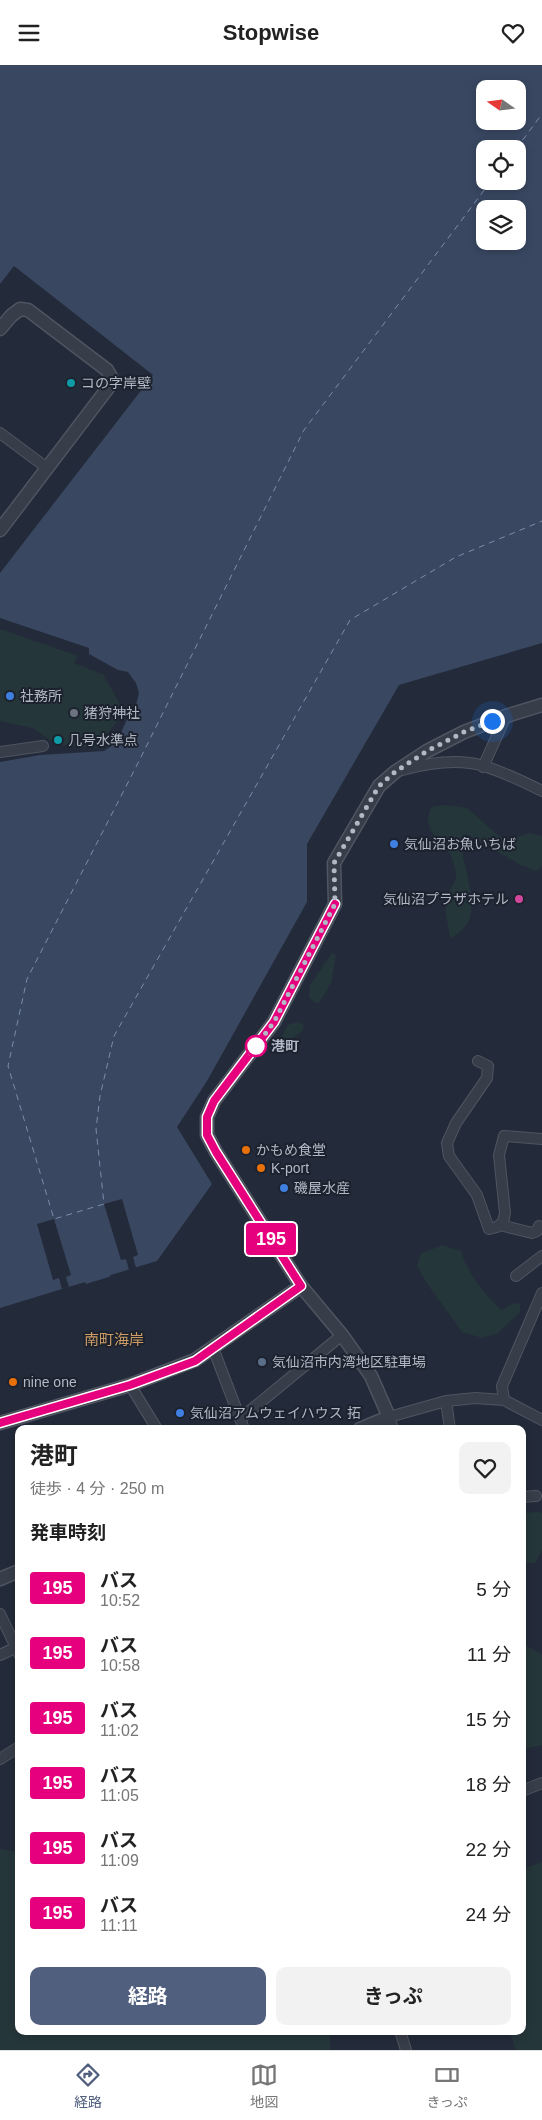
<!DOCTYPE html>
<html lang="ja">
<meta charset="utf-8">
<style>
body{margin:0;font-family:Helvetica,"Noto Sans JP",sans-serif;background:#f2f2f2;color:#222;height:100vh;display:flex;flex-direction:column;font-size:19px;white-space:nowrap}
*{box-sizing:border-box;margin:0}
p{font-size:16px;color:#767676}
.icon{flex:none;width:28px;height:28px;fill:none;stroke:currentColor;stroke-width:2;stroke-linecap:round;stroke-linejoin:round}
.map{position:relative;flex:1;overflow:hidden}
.sheet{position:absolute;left:15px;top:1360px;width:511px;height:610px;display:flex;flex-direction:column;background:#fff;border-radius:10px;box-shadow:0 2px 8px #0003}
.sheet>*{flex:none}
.badge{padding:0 10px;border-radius:4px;font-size:18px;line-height:32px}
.needle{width:32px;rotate:284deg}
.tools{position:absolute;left:476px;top:15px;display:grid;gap:10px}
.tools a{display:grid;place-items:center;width:50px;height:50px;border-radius:10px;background:#fff;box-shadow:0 2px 8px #0003;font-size:25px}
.you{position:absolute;width:25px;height:25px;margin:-12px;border:4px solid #fff;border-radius:50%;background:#1a73e8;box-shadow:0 0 0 8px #1a73e833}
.map>.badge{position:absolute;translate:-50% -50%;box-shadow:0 0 0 2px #fff}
h2{padding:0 15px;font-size:19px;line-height:45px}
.round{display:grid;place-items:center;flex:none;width:52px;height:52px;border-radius:10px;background:#f2f2f2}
.overview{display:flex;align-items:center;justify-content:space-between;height:85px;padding:0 15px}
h1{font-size:24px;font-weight:700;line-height:38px}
.cta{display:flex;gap:10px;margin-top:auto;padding:10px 15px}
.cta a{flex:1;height:58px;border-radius:10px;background:#515f7f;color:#fff;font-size:20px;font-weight:700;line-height:58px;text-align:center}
.cta a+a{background:#f2f2f2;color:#222}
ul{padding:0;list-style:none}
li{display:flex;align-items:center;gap:15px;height:65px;padding:0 15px}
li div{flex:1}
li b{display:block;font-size:19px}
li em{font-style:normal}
li .badge{min-width:55px;font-weight:700;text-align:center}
header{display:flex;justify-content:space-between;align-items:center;height:65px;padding:0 15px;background:#fff;font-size:22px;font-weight:700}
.tab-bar{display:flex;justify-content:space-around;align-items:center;height:70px;border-top:1px solid #e0e0e0;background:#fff;font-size:14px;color:#767676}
.tab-bar a{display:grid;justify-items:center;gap:2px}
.tab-bar .current{color:#515f7f}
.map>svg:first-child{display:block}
</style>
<header><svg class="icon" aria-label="menu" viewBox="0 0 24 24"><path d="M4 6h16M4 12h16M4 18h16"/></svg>Stopwise<svg class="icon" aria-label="heart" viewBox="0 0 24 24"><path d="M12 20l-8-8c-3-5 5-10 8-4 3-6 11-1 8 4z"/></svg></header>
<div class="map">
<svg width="542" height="1985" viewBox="0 0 542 1985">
<rect width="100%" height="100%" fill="#232a39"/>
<path fill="#25363a" d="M0 564 78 591 74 598 104 610C108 619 125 646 125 651L118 655 97 683 62 680 51 676 33 663 0 656Z
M445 740 467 743 499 771 511 774 530 768 542 771V801L536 806 519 799 467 769 460 774C462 796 477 834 469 855 466 863 457 869 450 874 449 863 445 850 446 839 447 819 462 821 453 796 446 774 420 770 431 742Z
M332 888 336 890 331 918 319 938H316L309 933 310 920Z
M296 957 303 959V965L282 982H276L288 960Z
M442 1180 461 1186C470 1212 482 1226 501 1245L514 1238 520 1239V1247L498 1268 482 1273 462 1267 428 1220 417 1201 421 1189Z
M539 1447 542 1448V1485L535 1498H523V1448Z
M522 1578 542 1590V1680L523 1684Z
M0 1784 19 1787V1966H330V1985H0Z
M542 1797V1985H516L509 1966H522L523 1804Z"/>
<path fill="#394761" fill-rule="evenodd" d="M0 0H542V578L399 620 307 779V837L207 1016 177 1062 212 1119 157 1196 111 1210 109 1212 86 1219 85 1217 0 1243V697L40 690 104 686 117 677 127 654 135 644 139 628 136 618 128 607 118 605 89 589V583L0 553V508L153 310 14 201 0 219ZM485 24H518V56H485ZM485 84H518V116H485ZM485 144H518V176H485Z"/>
<path fill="#232a39" d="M122 1134 138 1190 133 1192 136 1203 129 1205 126 1194 121 1195 104 1139Z
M54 1154 71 1210 66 1212 69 1222 62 1224 59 1213 53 1215 37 1159Z"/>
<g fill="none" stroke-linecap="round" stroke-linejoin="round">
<path stroke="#7c8cab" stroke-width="1" stroke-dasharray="6 5" stroke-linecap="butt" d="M516 84 542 49
M491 116 304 365 137 700 27 914 8 1001 54 1154 104 1139 96 1064 100 1031 114 971 350 555 456 492 542 456"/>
<g stroke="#4f5561" stroke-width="12">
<path id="minor" d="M0 368 47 403
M0 687 43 681
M483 702 506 651
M402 705C424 699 448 695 470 698 490 700 524 717 542 726
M478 996 488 1001 487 1013 456 1058 447 1078 449 1091 477 1130 489 1164 497 1162 503 1157 505 1148 499 1090 504 1071 542 1074
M500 1160 532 1168 537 1166 539 1161
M516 1211 542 1191
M213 1283 244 1364
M130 1320 157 1364
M504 1335 502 1321 542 1228
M446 1336 450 1364
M240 1354 342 1270
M393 1364 389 1352 446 1336 475 1333 504 1335 542 1355
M522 1432 536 1431
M0 1549 19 1589
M0 1590 19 1581
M0 1694 19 1682
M522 1726 542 1718
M400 1966 406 1985"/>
</g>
<g stroke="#4f5561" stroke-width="15">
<path id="tertiary" d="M0 264 11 251 20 244 28 245 107 305 112 314 111 319 0 465
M301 1221 342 1270 371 1311 389 1352 360 1364
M0 1358 130 1320 195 1295 301 1221 216 1087 207 1070V1052L214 1036 274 957 335 839 334 798 379 721 395 707 427 686 464 667 506 651 542 640
M0 1514 19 1506"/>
</g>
<use href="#minor" stroke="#373d49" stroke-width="10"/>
<use href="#tertiary" stroke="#373d49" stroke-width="12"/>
</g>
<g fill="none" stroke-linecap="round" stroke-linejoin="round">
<g stroke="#fff" stroke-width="11">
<path id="line" d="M0 1358 130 1320 195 1296 301 1221 216 1087 207 1070V1052L214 1036 274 957 335 839"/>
</g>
<use href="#line" stroke="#e6007e" stroke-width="8"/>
<path stroke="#b2b8c5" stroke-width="5" stroke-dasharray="0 9" d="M256 981 250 989 274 957 335 839 334 798 379 721 395 707 427 686 464 667 492 656"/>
</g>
<g fill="#0f9aa8" stroke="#1c222e" stroke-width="2">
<circle cx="71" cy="318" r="5"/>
<circle cx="58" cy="675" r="5"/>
</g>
<g fill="#3f7fe0" stroke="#1c222e" stroke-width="2">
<circle cx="10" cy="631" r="5"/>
<circle cx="394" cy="779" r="5"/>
<circle cx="284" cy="1123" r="5"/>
<circle cx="180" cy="1348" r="5"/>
</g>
<circle fill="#6b7280" stroke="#1c222e" stroke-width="2" cx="74" cy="648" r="5"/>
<circle fill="#d1479c" stroke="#1c222e" stroke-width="2" cx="519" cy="834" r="5"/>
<circle fill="#fff" stroke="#e6007e" stroke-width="2.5" cx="256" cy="981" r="10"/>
<g fill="#e8710a" stroke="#1c222e" stroke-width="2">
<circle cx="246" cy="1085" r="5"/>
<circle cx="261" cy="1103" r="5"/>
<circle cx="13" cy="1317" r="5"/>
</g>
<circle fill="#5c6f8a" stroke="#1c222e" stroke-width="2" cx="262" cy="1297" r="5"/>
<g text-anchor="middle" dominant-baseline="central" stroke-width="4" stroke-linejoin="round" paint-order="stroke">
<g font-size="14" fill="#b2b8c5" stroke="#1c222e" text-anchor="start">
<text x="81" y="318">コの字岸壁</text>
<text x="20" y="631">社務所</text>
<text x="84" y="648">猪狩神社</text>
<text x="68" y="675">几号水準点</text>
<text x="404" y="779">気仙沼お魚いちば</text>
<text x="509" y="834" text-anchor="end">気仙沼プラザホテル</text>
<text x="256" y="1085">かもめ食堂</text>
<text x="271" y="1103">K-port</text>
<text x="294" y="1123">磯屋水産</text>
<text x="272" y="1297">気仙沼市内湾地区駐車場</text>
<text x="23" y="1317">nine one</text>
<text x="190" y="1348">気仙沼アムウェイハウス 拓</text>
</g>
<g font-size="14" font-weight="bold" fill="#b2b8c5" stroke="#1c222e" text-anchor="start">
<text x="271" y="981">港町</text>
</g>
<g font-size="15" fill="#cd9c65" stroke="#1c222e">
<text x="114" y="1274">南町海岸</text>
</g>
</g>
</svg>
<div class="tools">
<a><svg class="needle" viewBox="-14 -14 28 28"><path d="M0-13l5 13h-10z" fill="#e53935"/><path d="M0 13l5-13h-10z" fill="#767676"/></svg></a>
<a><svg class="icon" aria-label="locate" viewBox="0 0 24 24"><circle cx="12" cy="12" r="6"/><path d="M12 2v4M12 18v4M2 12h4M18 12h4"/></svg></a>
<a><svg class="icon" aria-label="layers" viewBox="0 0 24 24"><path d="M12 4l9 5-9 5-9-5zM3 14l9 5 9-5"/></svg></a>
</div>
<div class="you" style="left:492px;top:656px"></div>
<b class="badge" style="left:271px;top:1174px;background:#e6007e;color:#fff">195</b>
<section class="sheet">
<div class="overview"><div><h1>港町</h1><p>徒歩 · 4 分 · 250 m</p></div><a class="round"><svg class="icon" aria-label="heart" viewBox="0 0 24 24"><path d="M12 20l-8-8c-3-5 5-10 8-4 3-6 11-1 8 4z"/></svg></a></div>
<h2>発車時刻</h2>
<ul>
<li><span class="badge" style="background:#e6007e;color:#fff">195</span><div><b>バス</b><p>10:52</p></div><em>5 分</em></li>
<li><span class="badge" style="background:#e6007e;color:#fff">195</span><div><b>バス</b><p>10:58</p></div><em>11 分</em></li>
<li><span class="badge" style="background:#e6007e;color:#fff">195</span><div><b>バス</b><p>11:02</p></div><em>15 分</em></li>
<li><span class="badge" style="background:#e6007e;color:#fff">195</span><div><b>バス</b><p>11:05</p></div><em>18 分</em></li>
<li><span class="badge" style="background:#e6007e;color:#fff">195</span><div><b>バス</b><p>11:09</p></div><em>22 分</em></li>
<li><span class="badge" style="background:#e6007e;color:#fff">195</span><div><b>バス</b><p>11:11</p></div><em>24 分</em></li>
</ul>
<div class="cta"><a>経路</a><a>きっぷ</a></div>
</section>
</div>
<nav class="tab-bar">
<a class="current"><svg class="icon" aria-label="directions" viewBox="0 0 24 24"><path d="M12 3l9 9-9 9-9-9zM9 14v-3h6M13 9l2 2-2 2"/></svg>経路</a>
<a><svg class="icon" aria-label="map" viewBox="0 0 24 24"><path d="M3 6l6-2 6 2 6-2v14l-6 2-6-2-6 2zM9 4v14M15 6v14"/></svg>地図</a>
<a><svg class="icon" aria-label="tickets" viewBox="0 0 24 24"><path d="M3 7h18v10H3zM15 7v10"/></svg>きっぷ</a>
</nav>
